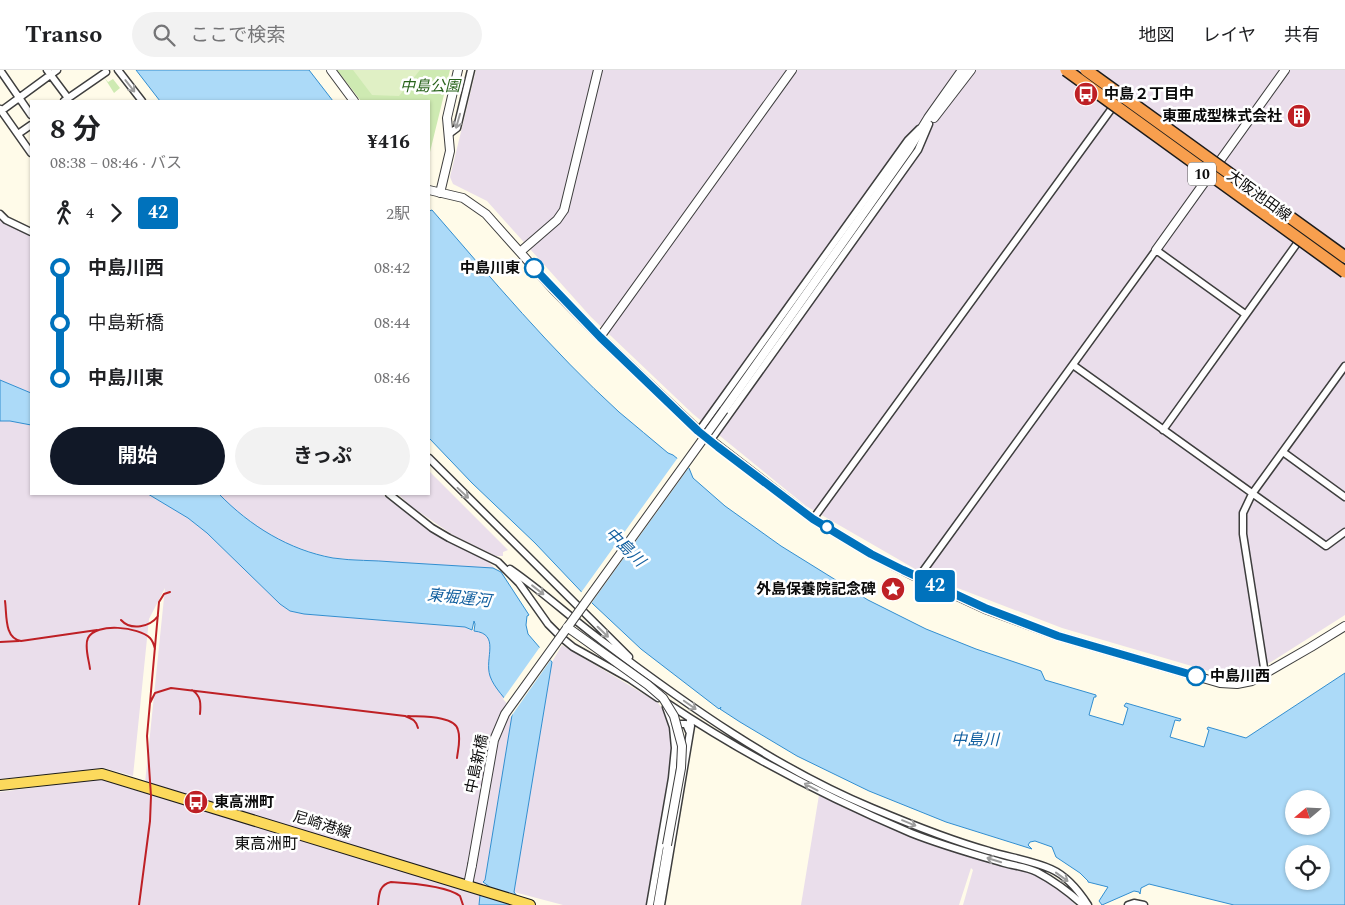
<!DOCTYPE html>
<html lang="ja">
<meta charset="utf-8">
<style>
body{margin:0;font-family:Spectral,"Noto Sans JP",serif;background:#f2f2f2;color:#202124;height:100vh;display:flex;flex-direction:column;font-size:19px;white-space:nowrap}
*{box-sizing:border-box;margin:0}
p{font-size:16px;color:#757577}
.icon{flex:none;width:28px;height:28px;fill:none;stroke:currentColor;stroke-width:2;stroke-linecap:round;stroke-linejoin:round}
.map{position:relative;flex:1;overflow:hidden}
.details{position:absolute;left:30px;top:30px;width:400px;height:395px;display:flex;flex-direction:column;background:#fff;border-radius:0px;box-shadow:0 1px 4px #0004}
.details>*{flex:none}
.badge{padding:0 10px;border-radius:4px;font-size:18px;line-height:32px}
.needle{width:32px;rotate:251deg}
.controls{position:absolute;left:1285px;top:720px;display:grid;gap:10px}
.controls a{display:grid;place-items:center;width:45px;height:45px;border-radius:50%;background:#fff;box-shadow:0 1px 4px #0004;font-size:25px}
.map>.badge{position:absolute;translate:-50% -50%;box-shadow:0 0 0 2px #fff}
.legs{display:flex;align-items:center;gap:8px;height:55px;padding:0 20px;font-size:16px}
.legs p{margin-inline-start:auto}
.overview{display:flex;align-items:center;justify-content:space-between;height:85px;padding:0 20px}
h1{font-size:28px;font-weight:700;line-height:38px}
.primary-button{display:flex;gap:10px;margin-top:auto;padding:10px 20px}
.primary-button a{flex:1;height:58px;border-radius:30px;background:#111827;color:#fff;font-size:20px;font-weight:700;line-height:58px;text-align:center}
.primary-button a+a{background:#f2f2f2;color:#202124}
ul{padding:0 20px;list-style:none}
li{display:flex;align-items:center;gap:18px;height:55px;font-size:19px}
li i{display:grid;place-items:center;width:8px;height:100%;margin:0 6px;background:currentColor}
li i::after{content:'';width:12px;height:12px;margin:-6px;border:4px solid;border-radius:50%;background:#fff}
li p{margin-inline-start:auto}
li:first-child i{background:linear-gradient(#0000 50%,currentColor 0)}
li:last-child i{background:linear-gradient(currentColor 50%,#0000 0)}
header{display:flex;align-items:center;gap:30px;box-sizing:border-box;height:70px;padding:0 25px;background:#fff;border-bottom:1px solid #e0e0e0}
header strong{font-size:24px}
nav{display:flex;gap:28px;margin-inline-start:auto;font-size:18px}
.search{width:350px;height:45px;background:#f2f2f2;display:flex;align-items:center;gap:12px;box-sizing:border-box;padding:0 18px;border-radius:28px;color:#757577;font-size:19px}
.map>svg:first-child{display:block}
</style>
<header>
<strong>Transo</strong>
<div class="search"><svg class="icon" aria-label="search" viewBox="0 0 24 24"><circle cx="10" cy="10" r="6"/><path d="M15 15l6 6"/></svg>ここで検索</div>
<nav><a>地図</a><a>レイヤ</a><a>共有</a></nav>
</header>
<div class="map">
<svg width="1345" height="835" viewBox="0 0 1345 835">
<rect width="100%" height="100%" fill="#fffbe9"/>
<path fill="#eadeeb" d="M476 0H1345V545L1271 592 1247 603 1219 604 1062 558 929 507 806 436 693 344 591 247 487 131 453 114 450 107Z
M0 149 6 154 31 165V323L0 310Z
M0 351H10L31 355V424H148L188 448 207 463 280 534 290 541 304 544 465 557 470 560 484 562 488 565 490 572 489 597 490 606 513 639 485 810 483 812 479 828V835H0V722L100 709 144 723 165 518 149 549 133 706 104 698 0 709Z
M429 401 508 480 503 482V486H496L453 465 412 437 398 424H429Z
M219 424H382L432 463 487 491 497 500 334 488 317 484 288 474 262 460 233 438Z
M562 575 657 632 668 645 672 667V695L648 835H563L514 822 552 592Z
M819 725 886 756 924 771 1029 802 1056 816 1069 826 1075 835H963L973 800 971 798 959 835H801Z"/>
<path fill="#ceeab2" d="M337 0H450L429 86V31H361Z
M104 7 108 12 113 9 120 18 114 23Z"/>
<path fill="#e0f0c5" d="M353 0H420L399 26 372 25Z"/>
<path fill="#acdaf8" stroke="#328ed0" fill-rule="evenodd" d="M136 0H309L333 31H160Z
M432 140C492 209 551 280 619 342 635 356 652 369 668 383L673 385 689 398 693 408 725 436 781 476 868 530 926 559 976 579 1041 601 1045 610 1096 625V627H1094L1089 645 1123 655 1128 638 1124 636 1126 633 1181 649 1180 651 1175 650 1170 667 1204 677 1209 660 1207 659 1208 657 1246 668 1345 603V835H1234L1149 814 1141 818 1140 824 1139 822 1134 821 1102 835 1099 831 1108 817 1088 812V811L1080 803 1056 787 1052 777 1035 771 1030 772 1028 775 1032 779 946 752 869 721 797 686 740 652 720 639 721 637 719 639 641 579 593 534 535 473 472 413 429 368V141ZM1294 729H1321V756H1294ZM1294 784H1321V811H1294Z
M0 310 31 323V355L10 351H0Z
M148 424H219C250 456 289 480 333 488 353 491 374 490 394 492 427 494 460 496 493 498L501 502 529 545 527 546 526 555 528 564 552 592 514 822 517 826 515 835H479L480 825 487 826 490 817 483 812 485 810 513 639C506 629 494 618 490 606 484 588 501 564 474 561L475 554 474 551 472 560 465 557 304 544 290 541 280 534 207 463 188 448Z"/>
<path fill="#fffbe9" d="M679 386 690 396 590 535 580 524Z
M542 574 552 588 510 648V637L503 629Z"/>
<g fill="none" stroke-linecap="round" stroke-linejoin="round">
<g stroke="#3e3e3e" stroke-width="9">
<path id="minor" d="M0 0 31 45
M47 0 68 28
M118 0 142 31
M64 31 106 2
M0 39 31 83
M1 41 57 0
M18 64 31 55
M449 64 457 58 471 0
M0 144 6 150 31 162
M1073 295 1326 476 1345 462
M1163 360 1298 172
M699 361 908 70 919 59
M710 371 918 80 929 54
M1283 382 1345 427
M429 388 629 587
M389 424 432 458 449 468 498 492 519 513 548 554 562 568 573 577 630 609 658 628
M813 449 1123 23
M510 499C542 521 571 548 602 571 687 635 774 697 872 738 910 754 949 770 989 781 1008 787 1033 791 1051 799 1067 806 1079 821 1088 835
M918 508 1156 180 1245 244
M1265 604 1243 464V443L1252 424 1345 296
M667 633C743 684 826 727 911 763 941 775 973 784 1004 793 1015 796 1027 797 1037 802 1054 811 1069 822 1083 835
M676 660 680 654H686L689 661
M657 834 667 775
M650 835 672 708 675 678 673 657 666 637
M661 835 691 656 690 650
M1128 835 1134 833 1144 835"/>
</g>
<g stroke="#3e3e3e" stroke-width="10">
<path id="tertiary" d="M331 0 354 31
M934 48 971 0
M429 120 463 128 486 144 552 218 600 267 699 361 813 449 871 484 918 508 985 539 1058 566 1220 613 1237 614 1252 611 1311 577 1345 556
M440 123 450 81 447 48 458 0
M1156 180 1285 0
M520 182 557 150 564 140 598 0
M600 267 792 0
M724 340 909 79 928 48 962 0
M468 815 472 795"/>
</g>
<g stroke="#1c1c1c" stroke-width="12">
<path id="primary" d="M0 715 102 704 530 835"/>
</g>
<g stroke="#1c1c1c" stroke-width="14">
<path id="motorway" d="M1213 99 1244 122"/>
</g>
<use href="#minor" stroke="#fff" stroke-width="6"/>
<use href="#tertiary" stroke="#fff" stroke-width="8"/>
<use href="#primary" stroke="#fcd95c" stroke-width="10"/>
<use href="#motorway" stroke="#f89f4e" stroke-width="11"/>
<path stroke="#be2025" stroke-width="2" d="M5 531C7 545 4 568 21 571L97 560
M121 550C131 561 150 557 158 546
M0 572 19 571
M90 599C89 590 84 576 88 568 96 552 139 557 150 568 153 571 154 575 155 579
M192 620C201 626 201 633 200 644
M150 633 155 623 171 618 405 646C412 649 416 650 418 658
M408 646C420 647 455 645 458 660 461 669 458 679 457 688
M139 835 150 751 151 726 147 666 159 532 164 524 170 522
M378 835C379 824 379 815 391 812 408 813 447 816 460 826L463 835"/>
<g stroke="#3e3e3e" stroke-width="10" stroke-linecap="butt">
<path id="tertiary-bridge" d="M567 557 648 615 663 628 674 646 682 676 681 698 667 775
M472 795 494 670 505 644 724 340"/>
</g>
<g stroke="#1c1c1c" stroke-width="14" stroke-linecap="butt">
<path id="motorway-bridge" d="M1066 0 1345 202
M1086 0 1345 187"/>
</g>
<use href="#tertiary-bridge" stroke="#fff" stroke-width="8"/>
<use href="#motorway-bridge" stroke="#f89f4e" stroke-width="11"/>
</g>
<defs><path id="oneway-shaft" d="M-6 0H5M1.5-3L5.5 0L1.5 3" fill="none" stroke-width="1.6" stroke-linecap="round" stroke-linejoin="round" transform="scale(1.25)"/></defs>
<g stroke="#9d9d9d">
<use href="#oneway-shaft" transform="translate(130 16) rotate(52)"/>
<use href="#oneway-shaft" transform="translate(458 51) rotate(106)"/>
<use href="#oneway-shaft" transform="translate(463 423) rotate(43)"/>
<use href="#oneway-shaft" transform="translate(538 520) rotate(38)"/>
<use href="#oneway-shaft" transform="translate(603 562) rotate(44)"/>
<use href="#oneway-shaft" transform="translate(690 635) rotate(35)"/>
<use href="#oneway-shaft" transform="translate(811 717) rotate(-152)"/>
<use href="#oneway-shaft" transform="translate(909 753) rotate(22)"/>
<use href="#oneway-shaft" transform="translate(994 790) rotate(-163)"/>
<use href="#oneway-shaft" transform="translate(1062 807) rotate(36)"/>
</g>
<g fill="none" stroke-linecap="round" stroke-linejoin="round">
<g stroke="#fff" stroke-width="11">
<path id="line-1" d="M534 198 600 267 698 361 718 377 813 449 871 484 903 500 985 538 1058 566 1196 606"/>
</g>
<use href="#line-1" stroke="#0072bc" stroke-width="8"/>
</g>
<defs>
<g id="bus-disc" transform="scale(1.25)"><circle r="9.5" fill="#be2025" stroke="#fff"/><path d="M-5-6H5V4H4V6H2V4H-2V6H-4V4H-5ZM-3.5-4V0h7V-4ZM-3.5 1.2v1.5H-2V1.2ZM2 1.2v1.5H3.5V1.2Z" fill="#fff"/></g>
<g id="building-disc" transform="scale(1.25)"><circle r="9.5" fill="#be2025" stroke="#fff"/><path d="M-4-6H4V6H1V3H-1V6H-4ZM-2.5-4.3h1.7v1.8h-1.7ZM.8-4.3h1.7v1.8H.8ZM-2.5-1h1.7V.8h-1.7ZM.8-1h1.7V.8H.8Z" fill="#fff"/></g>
<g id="sight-disc" transform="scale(1.25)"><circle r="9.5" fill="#be2025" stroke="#fff"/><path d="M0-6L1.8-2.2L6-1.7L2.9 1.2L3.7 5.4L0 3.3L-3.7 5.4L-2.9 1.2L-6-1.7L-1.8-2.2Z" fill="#fff"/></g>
</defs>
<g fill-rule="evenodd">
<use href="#bus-disc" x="1086" y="24"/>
<use href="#building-disc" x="1299" y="46"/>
<use href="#sight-disc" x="893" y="519"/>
<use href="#bus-disc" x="196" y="732"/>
</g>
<g fill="#fff" stroke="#0072bc" stroke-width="2.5">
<circle cx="534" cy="198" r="9"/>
<circle cx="827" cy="457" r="6"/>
<circle cx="1196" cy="606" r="9"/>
</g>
<g text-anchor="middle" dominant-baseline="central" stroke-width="5" stroke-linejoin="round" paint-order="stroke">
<rect fill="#fff" stroke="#545454" stroke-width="1" x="1188" y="92.5" width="28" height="23" rx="4"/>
<g font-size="14" font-weight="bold" fill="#0b0b0b">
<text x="1202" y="104">10</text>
</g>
<g font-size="15" font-style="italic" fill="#28631b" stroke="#fff">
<text x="430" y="16">中島公園</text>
</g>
<g font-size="15" font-weight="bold" fill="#0b0b0b" stroke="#fff" text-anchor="start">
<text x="1104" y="24">中島２丁目中</text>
<text x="1282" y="46" text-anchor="end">東亜成型株式会社</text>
<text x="876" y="519" text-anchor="end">外島保養院記念碑</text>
<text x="214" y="732">東高洲町</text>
</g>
<g font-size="15" fill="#0b0b0b" stroke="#fff">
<text transform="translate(1259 126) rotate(36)">大阪池田線</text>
<text transform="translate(477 694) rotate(-78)">中島新橋</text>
<text transform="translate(322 755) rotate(17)">尼崎港線</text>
</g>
<g font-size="15" font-weight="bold" fill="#0b0b0b" stroke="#fff" text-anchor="end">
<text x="520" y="198">中島川東</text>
<text x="1210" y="606" text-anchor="start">中島川西</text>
</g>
<g font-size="16" font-style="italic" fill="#125f9f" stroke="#fff">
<text transform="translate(625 477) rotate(44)">中島川</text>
<text transform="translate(459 528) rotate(6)">東堀運河</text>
<text x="975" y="670">中島川</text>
</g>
<g font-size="16" fill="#0b0b0b" stroke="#fff">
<text x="266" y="774">東高洲町</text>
</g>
</g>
</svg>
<div class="controls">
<a><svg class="needle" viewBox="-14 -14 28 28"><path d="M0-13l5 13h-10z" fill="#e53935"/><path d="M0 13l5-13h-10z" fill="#757577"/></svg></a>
<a><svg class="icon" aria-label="locate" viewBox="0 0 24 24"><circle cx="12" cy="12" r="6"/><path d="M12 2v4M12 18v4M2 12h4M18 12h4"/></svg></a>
</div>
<b class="badge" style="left:935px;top:516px;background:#0072bc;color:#fff">42</b>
<section class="details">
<div class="overview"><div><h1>8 分</h1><p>08:38 – 08:46 · バス</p></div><b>¥416</b></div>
<div class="legs"><svg class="icon" aria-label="walk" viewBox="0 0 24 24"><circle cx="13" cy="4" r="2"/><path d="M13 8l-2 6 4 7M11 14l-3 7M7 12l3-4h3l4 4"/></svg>4<svg class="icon" aria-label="forward" viewBox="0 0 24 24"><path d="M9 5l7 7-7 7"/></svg><b class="badge" style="background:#0072bc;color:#fff">42</b><p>2駅</p></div>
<ul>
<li><i style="color:#0072bc"></i><b>中島川西</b><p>08:42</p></li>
<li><i style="color:#0072bc"></i><span>中島新橋</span><p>08:44</p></li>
<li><i style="color:#0072bc"></i><b>中島川東</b><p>08:46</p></li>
</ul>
<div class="primary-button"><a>開始</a><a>きっぷ</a></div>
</section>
</div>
